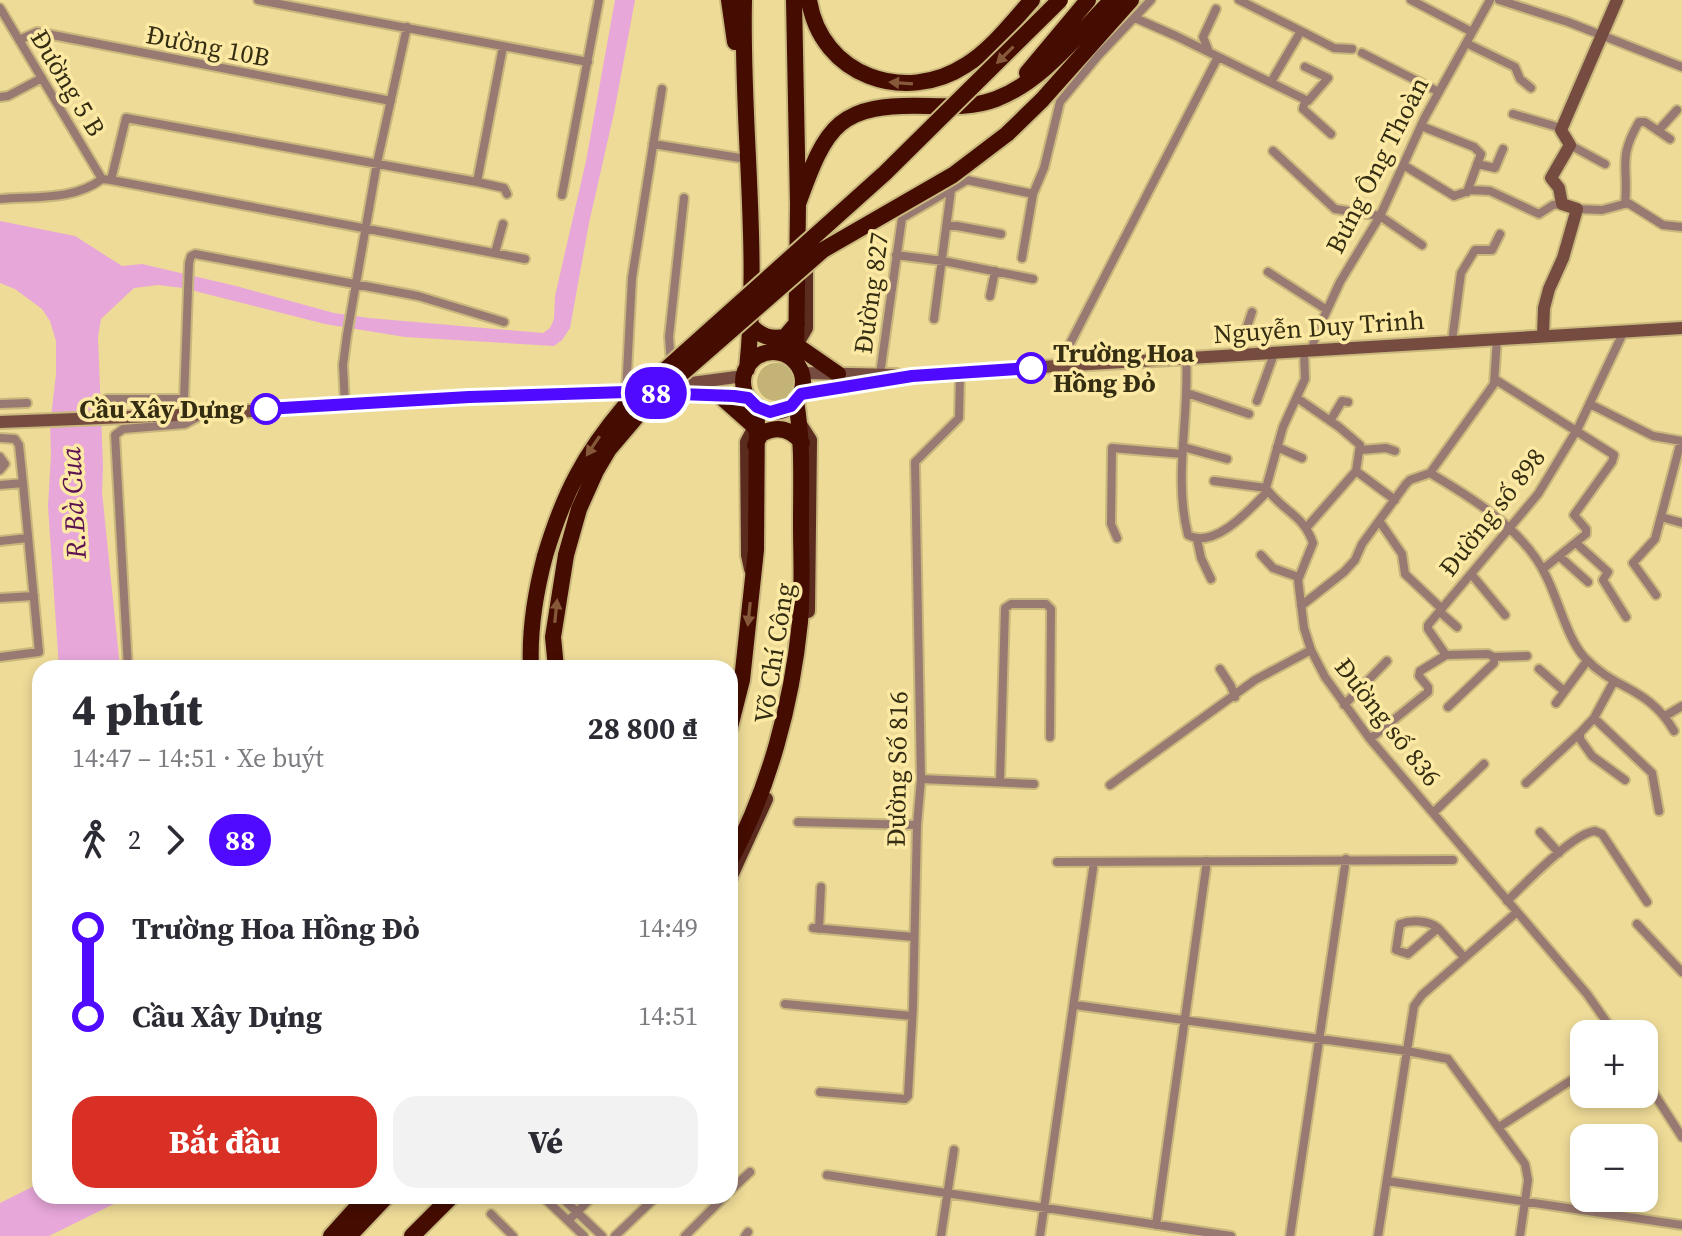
<!DOCTYPE html>
<html lang="vi">
<meta charset="utf-8">
<style>
body{margin:0;font-family:"Source Serif 4",serif;background:#f2f2f3;color:#2b2b33;height:100vh;display:flex;flex-direction:column;font-size:30px;white-space:nowrap}
*{box-sizing:border-box;margin:0}
p{font-size:26px;color:#7c7c81}
.icon{flex:none;width:44px;height:44px;fill:none;stroke:currentColor;stroke-width:2;stroke-linecap:round;stroke-linejoin:round}
.map{position:relative;flex:1;overflow:hidden}
.side{position:absolute;left:32px;top:660px;width:706px;height:544px;display:flex;flex-direction:column;background:#fff;border-radius:24px;box-shadow:0 4px 12px #0003}
.side>*{flex:none}
.badge{padding:0 16px;border-radius:26px;font-size:28px;line-height:52px}
.controls{position:absolute;left:1570px;top:1020px;display:grid;gap:16px}
.controls a{display:grid;place-items:center;width:88px;height:88px;border-radius:16px;background:#fff;box-shadow:0 4px 12px #0003;font-size:40px}
.map>.badge{position:absolute;translate:-50% -50%;box-shadow:0 0 0 4px #fff}
.legs{display:flex;align-items:center;gap:12px;height:88px;padding:0 40px;font-size:26px}
.legs p{margin-inline-start:auto}
.head{display:flex;align-items:center;justify-content:space-between;height:136px;padding:0 40px}
h1{font-size:44px;font-weight:800;line-height:60px}
.primary-button{display:flex;gap:16px;margin-top:auto;padding:16px 40px}
.primary-button a{flex:1;height:92px;border-radius:24px;background:#d93025;color:#fff;font-size:32px;font-weight:800;line-height:92px;text-align:center}
.primary-button a+a{background:#f2f2f3;color:#2b2b33}
ul{padding:0 40px;list-style:none}
li{display:flex;align-items:center;gap:28px;height:88px;font-size:30px}
li i{display:grid;place-items:center;width:12px;height:100%;margin:0 10px;background:currentColor}
li i::after{content:'';width:20px;height:20px;margin:-10px;border:6px solid;border-radius:50%;background:#fff}
li p{margin-inline-start:auto}
li:first-child i{background:linear-gradient(#0000 50%,currentColor 0)}
li:last-child i{background:linear-gradient(currentColor 50%,#0000 0)}
.map>svg:first-child{display:block}
</style>
<div class="map">
<svg width="1682" height="1236" viewBox="0 0 1682 1236">
<rect width="100%" height="100%" fill="#eedb98"/>
<path fill="#c3b377" d="M757 382a19 19 0 1 1 38 0a19 19 0 1 1-38 0Z"/>
<path fill="#e7a7d9" d="M615 0H635L614 113 589 223 570 328 562 340 554 346 405 337 325 324 183 288 158 285 134 288 101 319 98 337 103 466 102 492 120 668H59L48 506 51 455 50 426 56 374V341L50 321 42 309 15 289 0 283V221L75 236 122 266 142 264 236 286 334 313 369 318 543 333 550 328 554 319 555 296 586 161Z
M40 1183V1196L128 1197 49 1236H0V1203Z"/>
<g fill="none" stroke-linecap="round" stroke-linejoin="round">
<g stroke="#c9b87d" stroke-width="12">
<path id="street" d="M258 0 588 62
M1239 0 1301 31 1271 82
M1411 0 1472 32
M1499 0 1568 22 1682 67
M0 8 102 179
M1135 18 1176 36 1308 101 1328 78 1305 67
M1301 31 1334 48 1352 49
M19 40 37 32 391 101
M1466 43 1515 67 1520 79 1531 88
M1209 52 1203 37 1216 9
M1362 53 1439 92
M0 97 8 96 42 78
M1305 101 1303 109 1331 134
M1513 114 1561 128
M1421 126 1474 147 1481 154 1467 192
M1658 131 1677 110
M653 144 746 159
M1570 145 1605 164
M1273 151 1335 209 1380 216 1422 245
M1477 164 1495 168 1503 149
M1405 166 1454 196 1471 190 1490 191 1539 214 1553 205 1562 204
M111 180 525 259
M477 182 503 47
M562 195 599 0
M0 199C34 196 73 201 102 179L111 180 126 118 477 182 504 188 507 194
M1625 204C1629 167 1617 159 1639 122H1645L1670 139
M1577 209 1602 210 1628 203 1663 225 1682 227
M947 226H957L1001 234
M495 253 503 224
M896 255 943 261 1033 279
M1022 258 1033 194 1044 168 1060 102 1098 56 1151 0
M1268 272 1327 310
M990 296 995 271
M934 319 951 190
M1452 341 1461 273 1475 250H1492L1500 234
M1304 352 1305 379 1283 427 1266 488C1282 511 1303 514 1313 543L1298 580 1304 628 1311 650 1325 677 1370 739 1587 994 1615 1034
M1311 352 1316 334 1340 282 1380 216 1425 117 1490 0
M1186 356C1190 416 1173 477 1188 535 1215 550 1251 508 1268 491
M1237 356 1252 312
M671 364 669 337 684 198
M1058 367 1218 57
M880 374 902 218 967 180 1033 194
M1496 380 1614 455 1612 462 1574 515 1586 529V534L1543 569
M626 392 632 278 662 89
M1187 393 1249 414
M1297 398 1339 427 1360 445 1356 471 1395 500
M107 399H184L203 414 185 424 123 429 115 435 128 668
M184 399 189 263 191 256 195 254 418 296 504 322
M1257 401 1274 354
M0 404 27 403
M1590 404 1653 436 1682 441
M345 405 343 365 347 335 377 163 407 27
M1330 421 1342 401 1348 402
M0 438 15 439 19 445 23 483
M1183 447 1227 459
M1277 447 1302 458
M1361 450 1386 448 1395 451
M0 457 5 464 0 470
M1430 473C1472 498 1523 529 1545 574 1558 598 1567 639 1585 658 1616 691 1649 687 1674 731
M1430 473 1494 384 1497 338
M1214 481 1266 488
M0 485 23 483 39 652 0 657
M1661 517 1682 523
M1380 522 1402 554 1405 574 1442 609
M1307 527 1356 471
M1117 538 1111 524 1112 448 1182 454
M1197 539 1201 558 1211 579
M0 541 28 538
M1576 543 1608 572 1603 580 1626 617
M1261 555 1273 568 1298 577
M1559 556 1588 582
M1472 575 1505 615
M1656 595 1633 563 1655 539 1681 441
M0 598 34 596
M1301 606 1344 572 1355 560 1362 544 1406 484 1410 480 1430 473
M1440 612 1457 627
M1446 655 1428 629V625L1538 494 1578 428 1624 331
M1494 657 1527 656
M1220 669 1231 686 1235 697
M1539 669 1564 691
M1614 681 1594 718 1580 733V739L1592 756 1625 780
M1556 703 1587 661
M1344 705 1387 661
M1665 716 1682 706
M1594 718 1652 773 1659 811
M1370 739 1428 692V687L1419 676 1420 671 1446 655 1488 654 1494 657V663L1448 707
M921 779 1034 784
M1000 782 1005 608 1011 604H1046L1051 609 1050 737
M1526 783 1580 733
M1110 785 1255 680 1311 650
M1433 813 1484 764
M798 822 917 825
M1540 832 1559 853
M1057 862 1453 860
M1507 901C1525 884 1573 833 1595 831L1602 834 1647 902
M1637 924 1682 972
M813 928 914 937
M1438 928 1408 954 1396 950 1400 924C1411 920 1428 920 1438 928L1464 957
M819 929 821 887
M785 1004 912 1016
M1075 1005 1407 1051 1448 1059 1525 1164 1528 1180 1520 1236
M1644 1078 1682 1137
M820 1092 905 1099 908 1096 913 1006 917 825 921 779 915 462 959 418 960 372
M1499 1127 1584 1072
M827 1175 1231 1236
M1387 1181 1682 1225
M730 1191 750 1172
M542 1196 584 1236
M560 1196 602 1236
M491 1214 513 1236
M569 1220 593 1196
M1156 1225 1207 861
M615 1236 657 1196
M685 1236 725 1196
M745 1236 748 1232
M941 1236 954 1150
M1040 1236 1094 862
M1290 1236 1346 859
M1378 1236 1414 1006 1422 995 1517 912"/>
</g>
<g stroke="#c9b87d" stroke-width="16">
<path id="secondary" d="M1543 335 1544 308 1549 289 1563 258 1577 209 1562 204 1559 188 1551 178 1570 145 1561 130 1617 0
M802 373 897 375
M669 386 744 376
M801 394 912 376 960 372 1682 328
M0 422 203 414 469 397 626 392 719 395 748 398"/>
</g>
<g stroke="#c9b87d" stroke-width="18">
<path id="primary" d="M796 345 806 328V256
M801 426 810 440 808 611
M751 569 748 555 747 442 755 427
M730 878 766 799"/>
</g>
<g stroke="#c9b87d" stroke-width="20">
<path id="highway" d="M729 0 735 42
M744 0C741 123 760 246 747 369
M794 0 798 204 796 363
M809 0C821 76 905 105 966 65 992 49 1012 22 1032 0
M1027 73 1088 0
M1007 134 1042 100 1131 0
M798 204C827 124 838 103 929 106 951 107 975 107 996 99 1043 81 1077 35 1112 0
M751 326C762 337 770 339 785 337L797 323
M790 346 796 345 838 374
M743 382a30 30 0 1 1 60 0a30 30 0 1 1-60 0Z
M719 395 755 427
M755 445 761 434C777 425 791 428 802 443
M531 668C529 629 535 594 545 556
M556 668 553 637 566 555
M730 727 742 680 756 550 757 407
M730 861C769 789 792 703 800 622 803 589 801 556 801 524 801 482 803 442 796 401
M331 1236 367 1196
M349 1236 387 1196
M412 1236 452 1196"/>
</g>
<use href="#street" stroke="#997a72" stroke-width="8"/>
<use href="#secondary" stroke="#764c41" stroke-width="12"/>
<use href="#primary" stroke="#5c2b1f" stroke-width="14"/>
<use href="#highway" stroke="#450c01" stroke-width="16"/>
<g stroke="#c9b87d" stroke-width="20" stroke-linecap="butt">
<path id="highway-bridge" d="M566 555 579 509 596 471 609 449 649 402 823 250 953 175 1007 134
M545 556C564 493 583 456 625 406L885 173 1060 0"/>
</g>
<use href="#highway-bridge" stroke="#450c01" stroke-width="16"/>
</g>
<defs><path id="oneway-solid" d="M-6-.8H1V-3.2L6.5 0L1 3.2V.8H-6Z" transform="scale(2)"/></defs>
<g fill="#85593a">
<use href="#oneway-solid" transform="translate(1005 55) rotate(135)"/>
<use href="#oneway-solid" transform="translate(901 83) rotate(-176)"/>
<use href="#oneway-solid" transform="translate(593 446) rotate(124)"/>
<use href="#oneway-solid" transform="translate(556 611) rotate(-84)"/>
<use href="#oneway-solid" transform="translate(749 614) rotate(96)"/>
</g>
<g fill="none" stroke-linecap="round" stroke-linejoin="round">
<g stroke="#fff" stroke-width="18">
<path id="line-1" d="M266 409 469 397 626 392 734 396 748 398 757 407 770 412 791 406 801 394 912 376 1031 368"/>
</g>
<use href="#line-1" stroke="#4f0aff" stroke-width="12"/>
</g>
<g fill="#fff" stroke="#4f0aff" stroke-width="4">
<circle cx="1031" cy="368" r="14"/>
<circle cx="266" cy="409" r="14"/>
</g>
<g text-anchor="middle" dominant-baseline="central" stroke-width="7" stroke-linejoin="round" paint-order="stroke">
<g font-size="26" fill="#352d12" stroke="#fbe9a4">
<text transform="translate(208 46) rotate(11)">Đường 10B</text>
<text transform="translate(68 83) rotate(59)">Đường 5 B</text>
<text transform="translate(1377 165) rotate(-63)">Bưng Ông Thoàn</text>
<text transform="translate(871 293) rotate(-82)">Đường 827</text>
<text transform="translate(1319 327) rotate(-4)">Nguyễn Duy Trinh</text>
<text transform="translate(1492 512) rotate(-52)">Đường số 898</text>
<text transform="translate(774 653) rotate(-81)">Võ Chí Công</text>
<text transform="translate(1388 722) rotate(52)">Đường số 836</text>
<text transform="translate(897 769) rotate(-89)">Đường Số 816</text>
</g>
<g font-size="26" font-weight="bold" fill="#352d12" stroke="#fbe9a4" text-anchor="start">
<text x="1053" y="353">Trường Hoa<tspan x="1053" dy="30">Hồng Đỏ</tspan></text>
<text x="244" y="409" text-anchor="end">Cầu Xây Dựng</text>
</g>
<g font-size="28" font-style="italic" fill="#5c1252" stroke="#fbe9a4">
<text transform="translate(73 503) rotate(-93)">R.Bà Cua</text>
</g>
</g>
</svg>
<div class="controls">
<a>+</a>
<a>−</a>
</div>
<b class="badge" style="left:656px;top:393px;background:#4f0aff;color:#fff">88</b>
<section class="side">
<div class="head"><div><h1>4 phút</h1><p>14:47 – 14:51 · Xe buýt</p></div><b>28 800 ₫</b></div>
<div class="legs"><svg class="icon" aria-label="walk" viewBox="0 0 24 24"><circle cx="13" cy="4" r="2"/><path d="M13 8l-2 6 4 7M11 14l-3 7M7 12l3-4h3l4 4"/></svg>2<svg class="icon" aria-label="forward" viewBox="0 0 24 24"><path d="M9 5l7 7-7 7"/></svg><b class="badge" style="background:#4f0aff;color:#fff">88</b></div>
<ul>
<li><i style="color:#4f0aff"></i><b>Trường Hoa Hồng Đỏ</b><p>14:49</p></li>
<li><i style="color:#4f0aff"></i><b>Cầu Xây Dựng</b><p>14:51</p></li>
</ul>
<div class="primary-button"><a>Bắt đầu</a><a>Vé</a></div>
</section>
</div>
